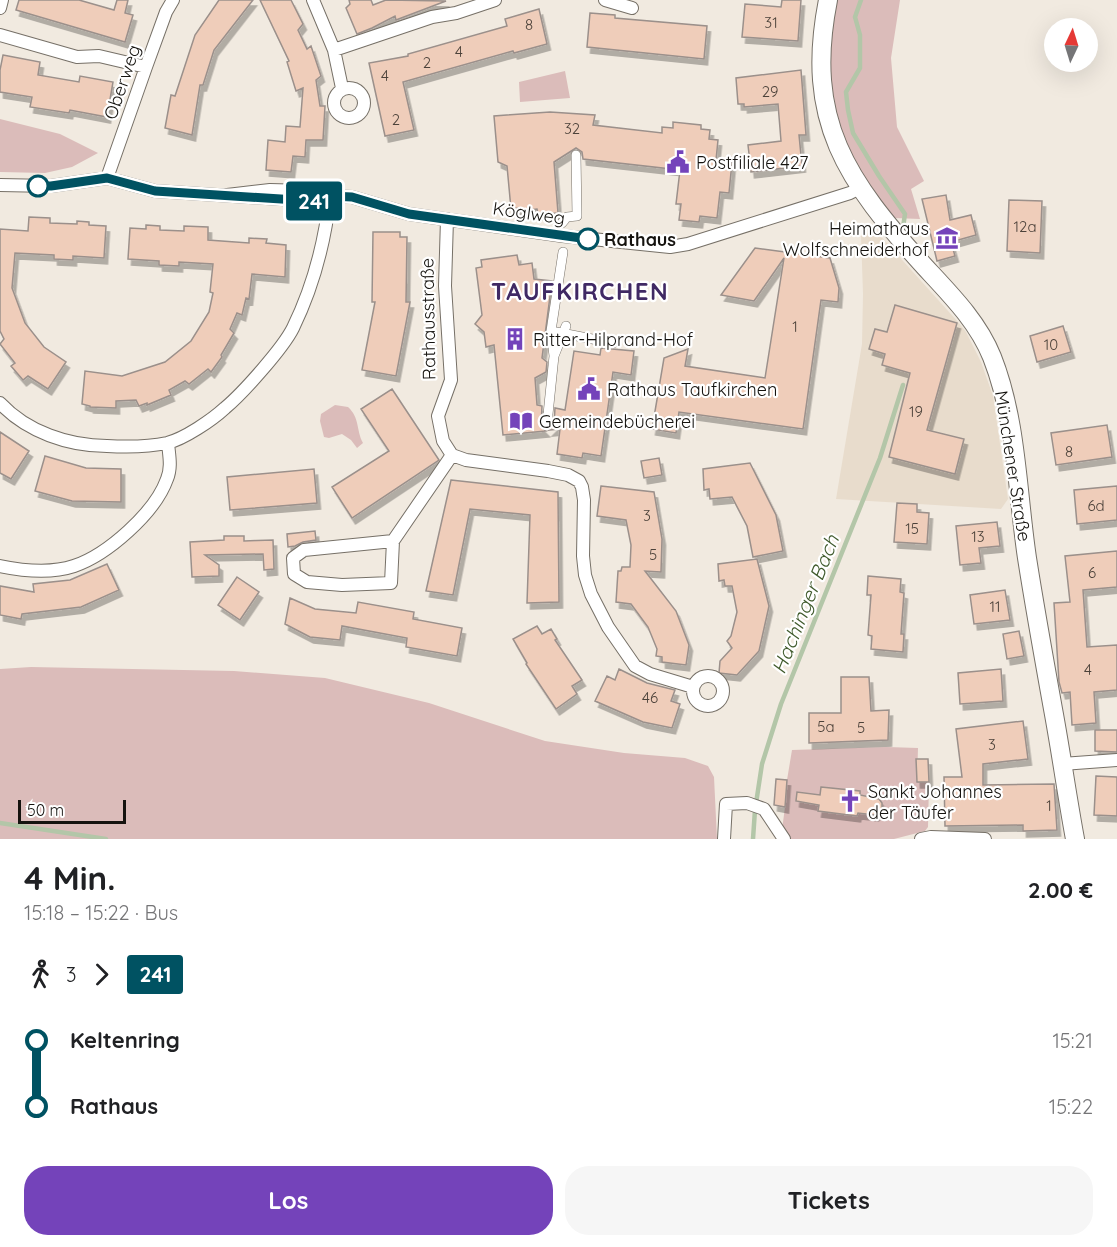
<!DOCTYPE html>
<html lang="de">
<meta charset="utf-8">
<style>
body{margin:0;font-family:Quicksand,sans-serif;background:#f6f6f6;color:#202124;height:100vh;display:flex;flex-direction:column;font-size:22px;white-space:nowrap}
*{box-sizing:border-box;margin:0}
p{font-size:20px;color:#757577}
.icon{flex:none;width:33px;height:33px;fill:none;stroke:currentColor;stroke-width:2;stroke-linecap:round;stroke-linejoin:round}
.map{position:relative;height:839px;overflow:hidden}
.details{display:flex;flex-direction:column;background:#fff;flex:1}
.details>*{flex:none}
.badge{padding:0 12px;border-radius:4px;font-size:21px;line-height:39px}
.needle{width:39px;rotate:4deg}
.fabs{position:absolute;left:1044px;top:18px;display:grid;gap:12px}
.fabs a{display:grid;place-items:center;width:54px;height:54px;border-radius:50%;background:#fff;box-shadow:0 6px 24px #0002;font-size:30px}
.scale{position:absolute;left:18px;bottom:15px;width:108px;box-sizing:border-box;padding-left:6px;border:3px solid #15130f;border-top:0;font-size:16px;line-height:21px;white-space:nowrap;color:#15130f;-webkit-text-stroke:4px #fff;paint-order:stroke}
.map>.badge{position:absolute;translate:-50% -50%;box-shadow:0 0 0 3px #fff}
.legs{display:flex;align-items:center;gap:9px;height:66px;padding:0 24px;font-size:20px}
.legs p{margin-inline-start:auto}
.summary{display:flex;align-items:center;justify-content:space-between;height:102px;padding:0 24px}
h1{font-size:33px;font-weight:800;line-height:45px}
.button{display:flex;gap:12px;margin-top:auto;padding:12px 24px}
.button a{flex:1;height:69px;border-radius:24px;background:#7443ba;color:#fff;font-size:24px;font-weight:800;line-height:69px;text-align:center}
.button a+a{background:#f6f6f6;color:#202124}
ul{padding:0 24px;list-style:none}
li{display:flex;align-items:center;gap:21px;height:66px;font-size:22px}
li i{display:grid;place-items:center;width:9px;height:100%;margin:0 8px;background:currentColor}
li i::after{content:'';width:15px;height:15px;margin:-8px;border:4px solid;border-radius:50%;background:#fff}
li p{margin-inline-start:auto}
li:first-child i{background:linear-gradient(#0000 50%,currentColor 0)}
li:last-child i{background:linear-gradient(currentColor 50%,#0000 0)}
.map>svg:first-child{display:block}
</style>
<div class="map">
<svg width="1117" height="839" viewBox="0 0 1117 839">
<defs>
<filter id="shadow"><feDropShadow dx="3.5" dy="6" stdDeviation="0" flood-color="#0004"/></filter>
</defs>
<rect width="100%" height="100%" fill="#f1eae0"/>
<path fill="#e8dccc" d="M876 231 958 322 966 332 981 362 993 396 1008 499 1001 509 836 499 862 344 863 294 861 235Z"/>
<path fill="#dbbcba" d="M836 0H900L891 58 897 127 924 181 911 189 920 219 894 218 871 190 837 127 830 89 831 24Z
M565 71 570 98 520 102 519 82Z
M0 119 60 134 98 153 72 167 45 173 0 172Z
M335 405 348 407C360 418 356 430 363 443L357 448 351 440 342 434 329 438 324 437 320 421 321 414Z
M31 667 234 671 325 678 429 703 545 741 624 753 685 758 708 766 714 777 717 839H0V669Z
M887 747 918 748 917 781 929 782 928 827 925 831 894 839H789L782 830 785 807 774 805 776 779 787 780 792 750Z"/>
<g fill="none" stroke-linecap="round" stroke-linejoin="round">
<path stroke="#b3c6a8" stroke-width="4.5" d="M861 0 855 17 860 35V68L846 92 848 110 853 133 879 176 905 214 902 234
M0 823 106 839
M753 839 755 810 762 764 781 704 880 458 903 385"/>
</g>
<path fill="#efcdba" stroke="#9b908b" stroke-width="1.5" filter="url(#shadow)" d="M19 0H79L114 10 117 0H128L125 13 133 15 125 42 16 10Z
M219 0H253L214 50 203 85H200L192 135 165 128 171 95 175 96 195 35Z
M260 0H291L303 24 298 30 307 49 311 46 321 76 316 80 320 106H325L323 140H306L305 157 293 156 291 172 266 170 268 140 285 142 286 126 300 127 303 88 296 91 287 62 289 61Z
M349 0H371L373 5 386 0 446 1 396 20 395 16 372 28 357 34 346 8 350 4Z
M782 0H801L798 41 742 37 745 4 781 7Z
M539 9 547 44 514 53 513 51 403 82 414 130 385 136 369 63 408 56V54L507 26 505 19Z
M590 13 615 15V18L707 26 704 59 587 47Z
M3 55 40 62 38 75 79 82 80 76 113 82 107 117 70 110 69 113 30 107 32 97 0 92V70Z
M801 70 806 135H799L802 166 751 172 748 145 781 141 778 104 744 107V104H738L736 78Z
M550 112 595 115 593 125 662 133V127L673 128V122L701 125V129L710 130 709 139 718 140 716 160 732 162 729 193 720 192 717 218 700 216 699 222 679 220 681 204H676L680 170 583 159 582 152 576 148 554 162 558 213 538 214 537 209 518 211V208L511 209 507 166 498 162 494 116Z
M946 195 950 220 971 215 976 235 951 242 955 256 937 261 922 199Z
M1009 200 1042 201 1040 253 1007 251Z
M29 217 50 218V223L77 224V221L89 222V225L106 226 104 258 73 256V260L54 259V255L15 253 12 288 25 323 44 347 66 362 48 389 28 376 23 380 11 366 15 363 0 344 4 339 0 331V229L28 231Z
M146 225 160 226V230L184 231V226L208 227V240L249 243V238L267 239 266 243 286 245 285 277 252 274 249 299 246 298 242 315 237 313 230 329 234 333 221 355 222 357 211 372 208 369 189 384 185 381 169 390 171 395 147 405V403L139 406 136 400 116 401V408L90 407V406L82 404 85 371 122 376 165 362 191 341 209 312 213 293 210 292 213 264 179 262V266L159 265V261L128 259 130 228 146 229Z
M373 232H400V237H407L406 302H410L396 376 362 370 375 302H372Z
M755 248 830 258 839 288 838 302 821 300 803 429 679 412 676 433 652 429 664 358 688 349 685 366 765 378 784 258 754 301 721 295Z
M517 255 519 265 532 263 534 279 552 281 542 358 547 362 546 372 535 378 537 405 542 406 541 426 546 431 503 435 494 345 486 347 484 332 475 324 482 315 476 268 482 267 481 260Z
M895 305 957 323 927 430 964 439 955 474 889 457 910 373 882 365 885 354 869 349 875 329 887 332Z
M1063 326 1071 352 1037 362 1030 336Z
M601 348 634 351 631 375 613 372 601 456 583 453 582 458 557 454 560 429 549 430 554 425 555 408 565 410 574 351 600 355Z
M392 389 439 460 352 518 332 487 389 451 361 409Z
M1107 425 1112 457 1056 465 1051 433Z
M0 432 29 451 11 479 0 473Z
M45 456 86 468 121 469V502L72 501 35 491Z
M659 458 662 475 644 478 641 461Z
M750 463 776 515 783 551 753 557 747 526 732 497 710 499 709 489 704 490 703 469Z
M314 469 317 503 230 510 227 477Z
M451 480 558 492 559 602 527 603 530 515 470 509 453 595 426 591Z
M601 486 654 492 662 539 661 572 645 571 676 611 689 645 686 665 662 662V657L656 656 657 649 648 627 631 604 616 602 618 571H621L622 567H630L631 545 626 520 597 516Z
M1117 486V520L1077 524 1074 490Z
M897 503 917 504V512L929 513 927 544 894 542Z
M997 522 1000 546 979 548 981 563 960 565 956 526Z
M315 531 316 540 303 542 295 546 288 547 287 534Z
M224 536H244V541L273 540 274 569 264 570 263 554 205 555 219 565V576L192 577 190 542 224 540Z
M1117 551V587L1083 590 1087 647 1117 645V690L1094 692 1096 723 1072 725 1070 692 1062 693 1059 682 1054 603 1070 602 1065 556Z
M757 559 769 606 759 651 737 675 719 673 720 661 732 648 727 641 731 636 737 612 732 586H725L724 580 719 581 718 564Z
M107 564 119 590 81 607 22 614 21 619 0 615V586L34 592 33 584 70 580Z
M868 576 901 579 900 592 904 593 901 634H904L903 652 871 649 872 636 868 635 871 595H867Z
M237 577 259 592 240 620 218 605Z
M1005 590 1010 620 974 624 970 595Z
M290 598 315 609 356 613 358 602 414 612 413 619 462 628 457 656 406 647 407 638 342 626 340 640 310 637 285 624Z
M537 626 542 634 551 629 557 639 555 640 582 680 572 686 577 694 556 709 526 664 527 663 513 639Z
M1019 631 1024 656 1007 659 1003 634Z
M619 669 647 683 675 690 671 701 680 704 672 728 643 722 595 701 607 676 615 680Z
M1001 669 1003 701 960 704 958 673Z
M841 677H869L871 711 889 710 888 740 809 743V713H841Z
M1023 721 1028 759 983 764V785L1054 784 1057 830 1023 831V825L945 826 944 777H962L956 729Z
M1095 730H1117V752L1095 751Z
M916 759H928L929 782H917Z
M1096 776 1117 777V816L1094 815Z
M776 779 787 780 785 807 774 805Z
M821 787 860 791V795L879 799 882 803V809L875 815 858 813 857 816 818 811 819 805 796 801 797 792 820 795Z"/>
<g fill="none" stroke-linecap="round" stroke-linejoin="round">
<g stroke="#767067" stroke-width="10">
<path id="pedestrian" d="M562 223 567 217 577 216 576 155
M551 331 613 343
M554 356 566 326
M547 424 554 356 551 331 563 252"/>
</g>
<g stroke="#767067" stroke-width="14">
<path id="minor" d="M313 0 334 50 342 88
M605 0 632 8
M0 8 2 0
M0 35 77 57 99 56 146 67
M334 50 432 17 456 13 495 0
M334 103a15 15 0 1 1 30 0a15 15 0 1 1-30 0Z
M107 178 146 67 166 12 173 0
M0 185 51 186 107 178 155 191 311 201 329 197
M227 195 270 190 308 191 330 196 352 197 409 214 563 236 670 247 688 244 850 193 860 188
M447 219 445 286 451 380 438 416 443 441 452 455 466 460 548 471 568 475 579 481 582 487 584 500 583 556 585 575 591 594 608 627 635 666 650 674 693 687
M0 403C27 432 69 446 107 446 126 447 148 447 167 443 184 439 212 420 225 408 243 393 283 348 293 328 313 287 325 241 330 196
M393 541 304 550 293 558 294 574 307 582 342 585 391 583 393 541 452 455
M0 566C24 571 50 574 74 566 107 555 155 513 167 479 172 467 169 455 168 443
M693 691a15 15 0 1 1 30 0a15 15 0 1 1-30 0Z
M1062 764 1117 760
M724 839 726 804 747 803 764 809 784 839
M921 839 931 837 985 839"/>
</g>
<g stroke="#767067" stroke-width="20">
<path id="secondary" d="M828 0C804 121 847 181 925 267 951 295 978 322 992 357 1017 420 1017 491 1027 558 1035 609 1044 659 1053 709 1061 752 1067 796 1075 839"/>
</g>
<use href="#pedestrian" stroke="#fff" stroke-width="9"/>
<use href="#minor" stroke="#fff" stroke-width="12"/>
<use href="#secondary" stroke="#fff" stroke-width="18"/>
</g>
<g fill="none" stroke-linecap="round" stroke-linejoin="round">
<g stroke="#fff" stroke-width="14">
<path id="line-1" d="M38 186H51L107 178 155 191 312 201 330 196 352 197 409 214 588 239"/>
</g>
<use href="#line-1" stroke="#005262" stroke-width="9"/>
</g>
<defs>
<g id="civic-bare" transform="scale(1.8)"><path d="M-.6-6.5H3V-4.5H.6V-3L4-1V1h2V6H-6V1h2V-1L-.6-3ZM-1.2 2.5V6h2.4V2.5Z" fill="#7443ba" stroke="#fff" stroke-width="2.5" paint-order="stroke"/></g>
<g id="museum-bare" transform="scale(1.8)"><path d="M0-6L6-3V-2H-6V-3ZM-5-1h2V3h-2ZM-1-1h2V3h-2ZM3-1h2V3H3ZM-6 4H6V6H-6Z" fill="#7443ba" stroke="#fff" stroke-width="2.5" paint-order="stroke"/></g>
<g id="building-bare" transform="scale(1.8)"><path d="M-4-6H4V6H1V3H-1V6H-4ZM-2.5-4.3h1.7v1.8h-1.7ZM.8-4.3h1.7v1.8H.8ZM-2.5-1h1.7V.8h-1.7ZM.8-1h1.7V.8H.8Z" fill="#7443ba" stroke="#fff" stroke-width="2.5" paint-order="stroke"/></g>
<g id="library-bare" transform="scale(1.8)"><path d="M-6-4Q-3-5.5-.7-3.5V5Q-3 3-6 4ZM6-4Q3-5.5 .7-3.5V5Q3 3 6 4Z" fill="#7443ba" stroke="#fff" stroke-width="2.5" paint-order="stroke"/></g>
<g id="church-bare" transform="scale(1.8)"><path d="M-1.2-6h2.4v3.5h3.3v2.4h-3.3V6h-2.4V-.1h-3.3v-2.4h3.3Z" fill="#7443ba" stroke="#fff" stroke-width="2.5" paint-order="stroke"/></g>
</defs>
<g fill-rule="evenodd">
<use href="#civic-bare" x="678" y="162"/>
<use href="#museum-bare" x="947" y="238"/>
<use href="#building-bare" x="515" y="339"/>
<use href="#civic-bare" x="589" y="389"/>
<use href="#library-bare" x="521" y="421"/>
<use href="#church-bare" x="850" y="801"/>
</g>
<g fill="#fff" stroke="#005262" stroke-width="3">
<circle cx="38" cy="186" r="10"/>
<circle cx="588" cy="239" r="10"/>
</g>
<g text-anchor="middle" dominant-baseline="central" stroke-width="4.5" stroke-linejoin="round" paint-order="stroke">
<g font-size="15" fill="#4c423a">
<text x="771" y="22">31</text>
<text x="529" y="24">8</text>
<text x="459" y="51">4</text>
<text x="427" y="62">2</text>
<text x="385" y="75">4</text>
<text x="770" y="91">29</text>
<text x="396" y="119">2</text>
<text x="572" y="128">32</text>
<text x="1025" y="226">12a</text>
<text x="795" y="326">1</text>
<text x="1051" y="344">10</text>
<text x="916" y="411">19</text>
<text x="1069" y="451">8</text>
<text x="1096" y="505">6d</text>
<text x="647" y="515">3</text>
<text x="912" y="528">15</text>
<text x="978" y="536">13</text>
<text x="653" y="554">5</text>
<text x="1092" y="572">6</text>
<text x="995" y="606">11</text>
<text x="1088" y="669">4</text>
<text x="650" y="697">46</text>
<text x="826" y="726">5a</text>
<text x="861" y="727">5</text>
<text x="992" y="744">3</text>
<text x="1049" y="805">1</text>
</g>
<g font-size="18" fill="#15130f" stroke="#fff">
<text transform="translate(122 82) rotate(-71)">Oberweg</text>
<text transform="translate(529 213) rotate(8)">Köglweg</text>
<text transform="translate(428 319) rotate(-91)">Rathausstraße</text>
<text transform="translate(1013 466) rotate(81)">Münchener Straße</text>
</g>
<g font-size="18" fill="#15130f" stroke="#fff" text-anchor="start">
<text x="696" y="162">Postfiliale 427</text>
<text x="929" y="228" text-anchor="end">Heimathaus<tspan x="929" dy="21">Wolfschneiderhof</tspan></text>
<text x="533" y="339">Ritter-Hilprand-Hof</text>
<text x="607" y="389">Rathaus Taufkirchen</text>
<text x="539" y="421">Gemeindebücherei</text>
<text x="868" y="791">Sankt Johannes<tspan x="868" dy="21">der Täufer</tspan></text>
</g>
<g font-size="18" font-weight="bold" fill="#15130f" stroke="#fff" text-anchor="start">
<text x="604" y="239">Rathaus</text>
</g>
<g font-size="20" font-style="italic" fill="#405b2d" stroke="#fff">
<text transform="translate(805 604) rotate(-68)">Hachinger Bach</text>
</g>
<g font-size="24" font-weight="bold" letter-spacing="1.5" fill="#402964" stroke="#fff">
<text x="580" y="291">TAUFKIRCHEN</text>
</g>
</g>
</svg>
<div class="fabs">
<a><svg class="needle" viewBox="-14 -14 28 28"><path d="M0-13l5 13h-10z" fill="#e53935"/><path d="M0 13l5-13h-10z" fill="#757577"/></svg></a>
</div>
<div class="scale">50 m</div>
<b class="badge" style="left:314px;top:201px;background:#005262;color:#fff">241</b>
</div>
<section class="details">
<div class="summary"><div><h1>4 Min.</h1><p>15:18 – 15:22 · Bus</p></div><b>2.00 €</b></div>
<div class="legs"><svg class="icon" aria-label="walk" viewBox="0 0 24 24"><circle cx="13" cy="4" r="2"/><path d="M13 8l-2 6 4 7M11 14l-3 7M7 12l3-4h3l4 4"/></svg>3<svg class="icon" aria-label="forward" viewBox="0 0 24 24"><path d="M9 5l7 7-7 7"/></svg><b class="badge" style="background:#005262;color:#fff">241</b></div>
<ul>
<li><i style="color:#005262"></i><b>Keltenring</b><p>15:21</p></li>
<li><i style="color:#005262"></i><b>Rathaus</b><p>15:22</p></li>
</ul>
<div class="button"><a>Los</a><a>Tickets</a></div>
</section>
